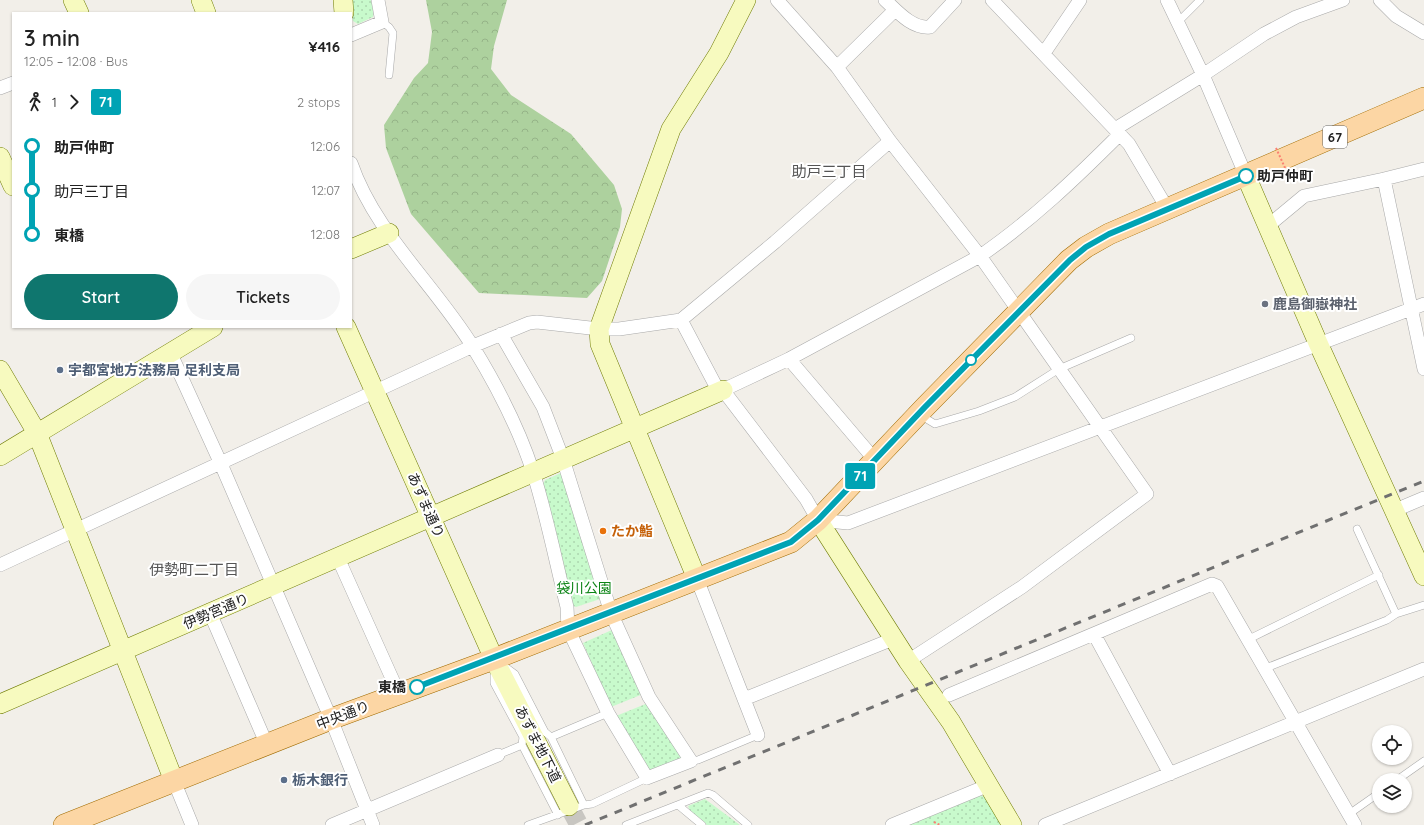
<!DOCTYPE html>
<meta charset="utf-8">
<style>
body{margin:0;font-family:Quicksand,"Noto Sans JP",sans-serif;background:#f6f6f6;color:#222;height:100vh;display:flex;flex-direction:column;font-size:15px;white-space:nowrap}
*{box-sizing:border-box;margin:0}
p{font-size:13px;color:#767676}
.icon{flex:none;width:22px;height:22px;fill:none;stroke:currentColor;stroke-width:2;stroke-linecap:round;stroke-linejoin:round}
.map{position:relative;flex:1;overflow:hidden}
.panel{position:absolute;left:12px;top:12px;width:340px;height:316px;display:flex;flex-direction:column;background:#fff;border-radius:0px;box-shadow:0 1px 3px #0004}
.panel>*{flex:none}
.badge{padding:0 8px;border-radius:3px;font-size:14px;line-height:26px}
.fabs{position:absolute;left:1372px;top:725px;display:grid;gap:8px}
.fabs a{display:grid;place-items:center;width:40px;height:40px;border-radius:50%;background:#fff;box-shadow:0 1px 3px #0004;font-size:20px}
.map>.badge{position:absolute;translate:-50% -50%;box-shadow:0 0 0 2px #fff}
.legs{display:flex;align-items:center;gap:6px;height:44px;padding:0 12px;font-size:13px}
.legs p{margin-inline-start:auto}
.overview{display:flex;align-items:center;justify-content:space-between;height:68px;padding:0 12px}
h1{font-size:22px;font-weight:600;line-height:30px}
.primary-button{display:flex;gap:8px;margin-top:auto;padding:8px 12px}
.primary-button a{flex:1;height:46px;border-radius:24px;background:#0f766e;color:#fff;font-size:16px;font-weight:600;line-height:46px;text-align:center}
.primary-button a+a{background:#f6f6f6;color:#222}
ul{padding:0 12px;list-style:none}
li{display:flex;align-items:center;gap:14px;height:44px;font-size:15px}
li i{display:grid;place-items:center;width:6px;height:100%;margin:0 5px;background:currentColor}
li i::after{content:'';width:10px;height:10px;margin:-5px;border:3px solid;border-radius:50%;background:#fff}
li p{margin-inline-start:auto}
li:first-child i{background:linear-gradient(#0000 50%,currentColor 0)}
li:last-child i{background:linear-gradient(currentColor 50%,#0000 0)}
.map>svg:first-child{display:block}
</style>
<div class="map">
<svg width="1424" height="825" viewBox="0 0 1424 825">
<defs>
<pattern id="forest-crowns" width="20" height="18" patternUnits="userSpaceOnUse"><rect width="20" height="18" fill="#add19e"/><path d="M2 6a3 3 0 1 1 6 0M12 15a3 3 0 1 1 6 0" fill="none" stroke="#95b388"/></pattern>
<pattern id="park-dots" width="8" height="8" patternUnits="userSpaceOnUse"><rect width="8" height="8" fill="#c8facc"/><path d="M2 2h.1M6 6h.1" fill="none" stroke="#acd6af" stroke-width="1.8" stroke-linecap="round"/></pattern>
</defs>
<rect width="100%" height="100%" fill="#f2efe9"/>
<path fill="url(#forest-crowns)" d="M426 0H507L494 46 491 69 511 95 571 134 614 185 622 209 620 227 602 281 587 298 479 293 411 214 386 148 384 125 414 78 428 63 432 32Z"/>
<path fill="url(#park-dots)" d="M350 0H373L374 12 373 17 358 24 353 21Z
M563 472 603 598 576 607 571 605 542 486 545 480Z
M614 629 643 694 611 707 583 643Z
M648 703 683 757 680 761 649 771 616 716Z
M981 795 985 798 1002 825H907Z
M705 799 740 825H707L690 811 688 806Z"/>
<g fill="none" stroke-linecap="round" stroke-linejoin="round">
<path stroke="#c8c6c1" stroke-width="19" stroke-dasharray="19 10" stroke-linecap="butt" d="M569 806 579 825"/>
<g stroke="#a9a9a9" stroke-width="8">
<path id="lane" d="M382 22 389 27 393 33 389 75
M1178 22 1200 0
M920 415 935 424 979 411 1015 397 1059 369 1131 338
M1357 529 1396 614
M1249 639 1379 575
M504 666 515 674 545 732 551 737 584 805
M1266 668 1387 620 1396 614 1424 605
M494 671V683L523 737 522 745 558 815
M551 737 608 713
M498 755 522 745
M691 761 698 760 758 735
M1397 780 1424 761
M678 805 702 825
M1349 814 1379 793
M528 825 584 805 592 804 647 778
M626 825 708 793 713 795 748 825"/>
</g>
<g stroke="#a9a9a9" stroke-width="14">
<path id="street" d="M777 0 837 67 890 141 980 256 1147 494 1022 587 908 661
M885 0C897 11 912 29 930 27L955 0
M992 0 1129 144 1167 208
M1167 0 1203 75 1246 176
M1380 0 1396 16 1424 33
M351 35 382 22 378 0
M1044 53 1080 0
M837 67 895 10
M0 88 13 83
M1115 129 1203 75 1264 34 1296 17 1343 0
M1120 134C1076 178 1031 221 980 256L789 359 723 390 806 499 818 520 848 523 1424 304
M351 163C375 233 435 285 473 347 497 386 519 429 533 472 547 516 556 563 567 607L568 629 608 713 647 778 691 761 649 697 611 613 563 459 543 407 501 334
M1384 179 1424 369
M1269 225 1304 196 1384 179 1424 169
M681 320 775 242 890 141
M170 352 221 464 331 719 373 825
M789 359 875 460
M1393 511 1424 498
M338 558 399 694
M0 565 473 346 529 323 537 322 599 329H619L681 320 719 392
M697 579 758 735
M210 613 267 745
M1094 634 1170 774
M949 695 1212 584 1217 586 1355 825
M744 699 893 639
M174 781 192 825
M332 825 498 755
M892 825 989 785
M1045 825 1424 669"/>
</g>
<g stroke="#707d05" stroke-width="20">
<path id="secondary" d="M73 0 79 13
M201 0 206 13
M343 0 344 13
M0 157 13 186
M1246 176 1318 343 1424 576
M351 249 389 233
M346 327 494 659 569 806
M0 370 37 433 174 781
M0 456 213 327
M818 520 908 661 951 722 1012 825
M697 579 600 344 599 329 671 129 719 53 746 0
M0 704 723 390"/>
</g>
<g stroke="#a06b00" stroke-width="22">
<path id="primary" d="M64 825 331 719 494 659 791 542 818 520 925 407 1069 260 1086 247 1109 234 1424 98"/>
</g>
<path stroke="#fa8072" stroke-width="2" stroke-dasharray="2 2" stroke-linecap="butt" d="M934 822 940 825"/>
<use href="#lane" stroke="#fff" stroke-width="7"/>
<use href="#street" stroke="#fff" stroke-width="13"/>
<use href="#secondary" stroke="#f7fabf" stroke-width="19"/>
<use href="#primary" stroke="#fcd6a4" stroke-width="21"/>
<path stroke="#707070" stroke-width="3" stroke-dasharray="8 8" stroke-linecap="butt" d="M585 825 1424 481"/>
<path stroke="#fa8072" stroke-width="2" stroke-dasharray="2 2" stroke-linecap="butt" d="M1276 148 1286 170"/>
</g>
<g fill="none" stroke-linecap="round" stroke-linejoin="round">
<g stroke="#fff" stroke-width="9">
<path id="line-1" d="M417 687 791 542 818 520 925 407 1070 260 1086 247 1109 234 1246 176"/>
</g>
<use href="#line-1" stroke="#00a3b4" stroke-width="6"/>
</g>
<g fill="#fff" stroke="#00a3b4" stroke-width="2">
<circle cx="1246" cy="176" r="7"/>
<circle cx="971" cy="360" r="5"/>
<circle cx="417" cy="687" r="7"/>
</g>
<circle fill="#6b7280" stroke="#fff" stroke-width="1.5" cx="1265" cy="304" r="4"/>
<g fill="#5c6f8a" stroke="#fff" stroke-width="1.5">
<circle cx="60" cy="370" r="4"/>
<circle cx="284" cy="780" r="4"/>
</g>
<circle fill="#e8710a" stroke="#fff" stroke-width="1.5" cx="603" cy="531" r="4"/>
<g text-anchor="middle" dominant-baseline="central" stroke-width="4" stroke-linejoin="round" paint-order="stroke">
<rect fill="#fff" stroke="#646464" stroke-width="1" x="1323" y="126" width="24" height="22" rx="3"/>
<g font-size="13" font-weight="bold" fill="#222">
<text x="1335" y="137">67</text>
</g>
<g font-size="14" font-weight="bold" fill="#222" stroke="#fff" text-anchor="start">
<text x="1257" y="176">助戸仲町</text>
<text x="406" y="687" text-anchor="end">東橋</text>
</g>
<g font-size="14" font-weight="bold" fill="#5b616d" stroke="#fff" text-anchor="start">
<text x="1273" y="304">鹿島御嶽神社</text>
</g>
<g font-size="14" font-weight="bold" fill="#4e5e75" stroke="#fff" text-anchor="start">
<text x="68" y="370">宇都宮地方法務局 足利支局</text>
<text x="292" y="780">栃木銀行</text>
</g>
<g font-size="14" fill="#222" stroke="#fff">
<text transform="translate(426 505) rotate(66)">あずま通り</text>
<text transform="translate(216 611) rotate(-23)">伊勢宮通り</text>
<text transform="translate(343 715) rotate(-21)">中央通り</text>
<text transform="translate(538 744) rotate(63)">あずま地下道</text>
</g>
<g font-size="14" font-weight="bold" fill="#c56008" stroke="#fff" text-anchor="start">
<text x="611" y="531">たか鮨</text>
</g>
<g font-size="14" fill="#0c8416" stroke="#fff">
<text x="584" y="588">袋川公園</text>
</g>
<g font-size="15" fill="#555" stroke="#fff">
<text x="829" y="171">助戸三丁目</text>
<text x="194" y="569">伊勢町二丁目</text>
</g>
</g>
</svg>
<div class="fabs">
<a><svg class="icon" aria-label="locate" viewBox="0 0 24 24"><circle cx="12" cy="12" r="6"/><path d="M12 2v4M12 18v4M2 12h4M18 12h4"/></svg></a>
<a><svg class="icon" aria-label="layers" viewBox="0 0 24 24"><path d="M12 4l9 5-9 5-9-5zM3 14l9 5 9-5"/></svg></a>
</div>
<b class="badge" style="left:860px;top:476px;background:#00a3b4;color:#fff">71</b>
<section class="panel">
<div class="overview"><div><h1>3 min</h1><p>12:05 – 12:08 · Bus</p></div><b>¥416</b></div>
<div class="legs"><svg class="icon" aria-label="walk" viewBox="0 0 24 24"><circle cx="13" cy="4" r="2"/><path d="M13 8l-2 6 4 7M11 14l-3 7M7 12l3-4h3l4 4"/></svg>1<svg class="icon" aria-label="forward" viewBox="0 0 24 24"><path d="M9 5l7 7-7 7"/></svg><b class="badge" style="background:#00a3b4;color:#fff">71</b><p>2 stops</p></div>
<ul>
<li><i style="color:#00a3b4"></i><b>助戸仲町</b><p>12:06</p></li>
<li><i style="color:#00a3b4"></i><span>助戸三丁目</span><p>12:07</p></li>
<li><i style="color:#00a3b4"></i><b>東橋</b><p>12:08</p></li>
</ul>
<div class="primary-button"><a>Start</a><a>Tickets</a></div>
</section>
</div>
